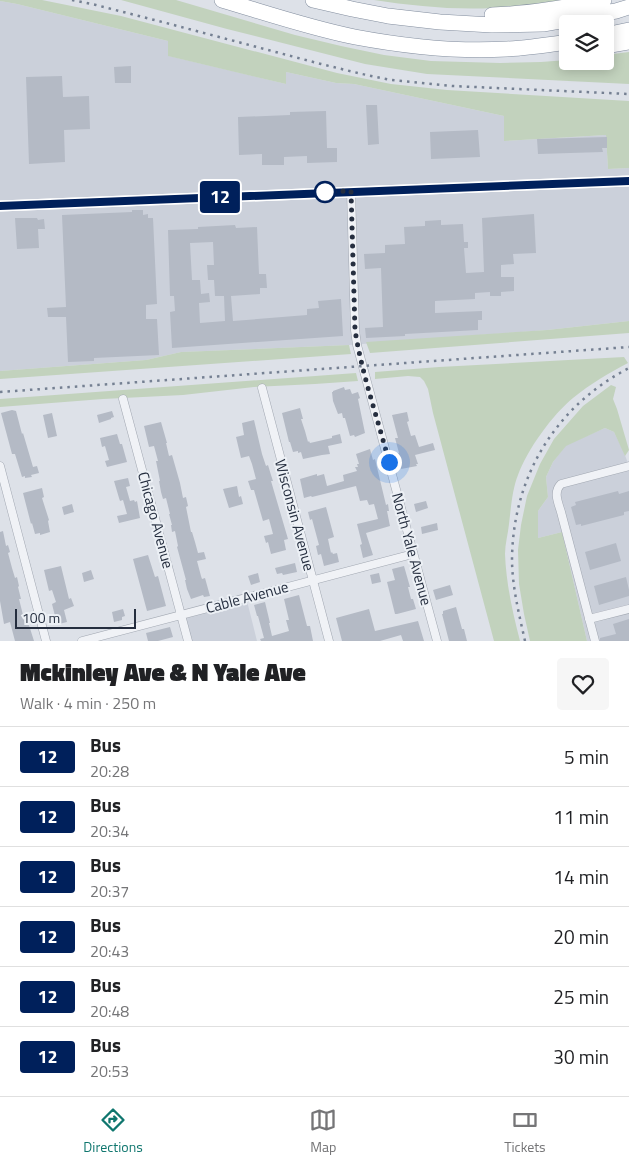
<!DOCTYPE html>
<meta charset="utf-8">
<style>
body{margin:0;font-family:"Titillium Web",sans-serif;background:#f6f6f6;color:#202124;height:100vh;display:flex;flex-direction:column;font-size:19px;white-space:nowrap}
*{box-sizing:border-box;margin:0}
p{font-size:16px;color:#757577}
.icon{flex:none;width:28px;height:28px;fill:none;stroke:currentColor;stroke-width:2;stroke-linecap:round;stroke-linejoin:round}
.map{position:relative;height:641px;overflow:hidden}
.sheet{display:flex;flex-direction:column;background:#fff;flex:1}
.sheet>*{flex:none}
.badge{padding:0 10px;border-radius:4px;font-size:18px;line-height:32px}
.controls{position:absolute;left:559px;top:15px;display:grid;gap:10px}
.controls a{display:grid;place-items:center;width:55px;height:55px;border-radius:5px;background:#fff;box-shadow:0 2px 12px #0003;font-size:25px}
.scale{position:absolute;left:15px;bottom:12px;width:121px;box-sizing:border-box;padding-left:5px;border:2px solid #252e3f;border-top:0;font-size:14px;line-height:18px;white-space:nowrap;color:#252e3f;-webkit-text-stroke:4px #ecf0f5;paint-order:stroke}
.you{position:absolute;width:25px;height:25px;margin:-12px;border:4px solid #fff;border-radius:50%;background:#1a73e8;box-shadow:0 0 0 8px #1a73e833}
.map>.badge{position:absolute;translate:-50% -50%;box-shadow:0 0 0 2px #fff}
.round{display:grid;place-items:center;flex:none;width:52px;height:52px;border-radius:5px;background:#f6f6f6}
.overview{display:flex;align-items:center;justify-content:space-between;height:85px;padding:0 20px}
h1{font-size:24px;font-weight:800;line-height:38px}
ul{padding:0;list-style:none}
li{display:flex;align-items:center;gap:15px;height:60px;padding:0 20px;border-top:1px solid #e0e0e0}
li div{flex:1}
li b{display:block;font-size:19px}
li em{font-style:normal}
li .badge{min-width:55px;font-weight:700;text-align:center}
.dock{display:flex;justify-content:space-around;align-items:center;height:70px;border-top:1px solid #e0e0e0;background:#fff;font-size:14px;color:#757577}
.dock a{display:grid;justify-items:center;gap:2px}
.dock .active{color:#0f766e}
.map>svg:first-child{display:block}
</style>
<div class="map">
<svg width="629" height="641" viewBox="0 0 629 641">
<rect width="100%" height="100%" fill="#dde1e8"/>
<path fill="#cbd0da" d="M0 1 17 4 168 41 169 56 286 84V72L336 83 354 84 504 116V141L606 135 608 169 629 168V321L547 330 349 345 181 352 146 360 0 371Z
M605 428 614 432 623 450 629 466V641H587L562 532 538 538V511L548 497 546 477 553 462 566 445Z
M246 597 257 641H188L180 615Z"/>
<path fill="#c2d2bd" d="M0 0H42L121 16 337 73 391 84 447 90 629 101V168L608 169 606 135 504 141V116L354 84 336 83 286 72V84L168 56V41L17 4 0 1Z
M121 0H176L295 35 341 46 384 55 431 61 500 63 541 62 567 60 568 61H605V55L629 52V84L427 74 365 64 227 29Z
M374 0H570C544 4 519 7 493 8 453 10 413 6 374 0Z
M629 321V333L370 353 366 342 547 330Z
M349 345 351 354 0 379V371L146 360 181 352Z
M624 357 628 363C609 373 590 384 573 398 553 414 527 450 518 475 512 490 511 508 509 524 508 534 505 544 505 554 506 583 513 614 520 641H494L433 413 428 389 424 381 420 377 408 376 375 379V372L439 367Z
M356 373 358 381 315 384 254 387 183 395 103 399 0 407V399Z
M611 385 616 387 613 399 617 409 629 450 625 456 614 432 605 428 566 446 553 462 546 477 548 497 538 511V538L562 532 587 641H530L524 614 519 584 518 550 521 525 527 496 540 464 554 439 583 406Z"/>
<path fill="#b4bac5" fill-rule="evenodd" d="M131 66V83H115L114 67Z
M62 76 63 97 89 96 90 129 64 130 65 162 29 164 26 77Z
M366 105H377L379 144 368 145Z
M326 111 327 148H337V162L307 163V156L284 157V165H262V154L239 155 238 117 290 115V112Z
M478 130 480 157 431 159 430 132Z
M607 137V148H602L603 152 538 154 537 139Z
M132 210H143V215L148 214V218H153L157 304 146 305V319H157L159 355 94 358V361L68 362 66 317H48L47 308 66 307 62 215 132 212Z
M534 214 536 253 513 254 514 264 501 265V277H514V291L501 292V296H490V292L475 293V299L435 301V313L482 311V320H478V330L405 334V336L366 338 365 328 383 327 381 268 365 269 364 254 385 253V245L405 244 404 227 425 226V221L441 220V225L463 224 464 242H468V248H464L466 273 484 272 482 218Z
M15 218H37L38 220 44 219 45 229H38L39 248 17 249Z
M235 225 236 228 257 227 259 274H266L267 288H260V294L231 296 233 321 307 315V309L319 308 318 301 341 299 343 336 172 348 170 312 175 311 174 296H170L168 230 198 229V227ZM213 242 214 265H207L208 280H214L215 296H224L225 321 200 323 199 303 210 302 209 293 201 294 200 280H192L190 243Z
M344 387 345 390 350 389 352 394 358 392 360 398 358 399 365 433 355 437 354 435 350 436 345 418H343L342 413 338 414 333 401 332 392H333V391Z
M300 408 303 419H301L305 431 308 442 309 441 310 443 332 438V436L340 434 342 443 328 446 330 454 322 455 303 459 301 452 298 453V451L293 452 290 442H289L282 413Z
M12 410 16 411 22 434 23 433 33 467 37 466 39 473 31 475 32 477 25 478V476L22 477 15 454H12L1 413Z
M112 411 114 417 111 418V419L99 423 97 415Z
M407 412 409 421 407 422 411 436 415 435 419 447 433 443 435 450 415 455 418 464H416L417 466 401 469 397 454 399 453 395 438H398L392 415Z
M52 413 57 436 48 438 43 415Z
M254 420 262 454 266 466 268 465 271 475 273 481H271L288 539 284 540 286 550 271 554 268 542 266 543 264 536 273 534 269 519 263 521 254 490H251L248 481 256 479 252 464 249 456 241 458 236 437 244 435 242 423Z
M161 422 167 443H166L169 456 172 455 180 483 183 498 186 497 188 506 186 507 191 532H192L195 542 198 553 204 552 206 559 197 561 201 576 202 579 205 578 210 596 204 597 203 595 191 599 187 589 185 580H186L177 547 178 546 175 531 172 532 171 525H172L169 514H170L166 498 163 499 161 492 159 481H160L156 461H158L154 446 149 447 144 426Z
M117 434 120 444H122L127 462 107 467 105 461 109 460 105 446 102 447 100 438Z
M370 449 373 460 375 459 386 505 388 504 389 511H387L390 526 366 533 373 555 363 558 360 545 362 544 357 524 378 519 374 504 369 505 367 500 360 501 356 486 312 497 311 496 304 498 300 479 317 474V476L324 474 327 486 344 481 343 475 357 471 355 467H358L357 464H359L356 454Z
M128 478 130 486 126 487 130 501 134 500 135 502 137 501 140 518 119 523 117 516 127 514 123 500 120 501 119 498 114 481Z
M237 486 239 497 241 496 243 504 229 508 223 489Z
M42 488 44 497 42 498 49 520 48 521 50 532 40 535V533L35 534 32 523 31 524 23 493Z
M618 491 619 494 629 491V511L624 512V515L581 526V524L576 525 571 507 576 505 575 502Z
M426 501 428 508 416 512 414 504Z
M72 504 74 512 64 515 62 507Z
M326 507 334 537 328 539 331 553 332 552 333 554 337 553 339 562 324 566 321 554 318 555 316 546 319 545 312 519 310 520 308 512Z
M437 523 438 530 422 534 421 527Z
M3 531 6 546 8 545 10 552 8 553 12 568 15 578 17 577 19 586 18 587 21 599H19L25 623 28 622 34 641H15L10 622 4 624 0 601V532Z
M616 543 621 561 590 570 585 552Z
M148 555 155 577 158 576 166 606 147 611 133 559Z
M295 563 297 572 283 575 282 573 277 574 275 568Z
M61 566 69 599 71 598 74 606 64 610 67 622 55 625 52 617 55 616 52 604 56 602 52 590 49 591 44 570Z
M404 566 410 587H408L411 599H413L416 609 397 614H395L387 582 395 580 392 569Z
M91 570 94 579 84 582 82 573Z
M258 573 260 582 251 585 248 576Z
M379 573 381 582 372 584 370 575Z
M626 577 629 590V596L599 605 594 586Z
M450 585 453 595 436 600 433 590Z
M299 595 307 626H310L313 641H261L260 639 264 638 258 616H257L254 605 265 602 270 623H269L272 636 289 631 286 620H289L284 599Z
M456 607 462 629H464L467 641H449L442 614H443V611Z
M123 609 125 616 122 617V620L114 622 112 612Z
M369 609 375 631 418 621 424 641H403L401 635 380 641H342L336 618Z
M629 619V641H600V638L616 634 613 624Z
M170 627 173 637 158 641H148L146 633Z"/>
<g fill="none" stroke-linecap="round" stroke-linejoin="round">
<g stroke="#a2a8b2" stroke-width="9">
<path id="street" d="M351 191 355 330 357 345 437 641
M262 388 329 641
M123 399 188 641
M0 466 46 641
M589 619 629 609
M82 641 413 554
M595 641 561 512C558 502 553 492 561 484L629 466"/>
</g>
<g stroke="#838e9f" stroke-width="16">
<path id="highway" d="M222 0C266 13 310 28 355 37 403 46 458 52 507 49 527 48 547 45 568 42
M313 0 352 9 388 16 440 22 492 25 543 24 616 11 629 7
M492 15C529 14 567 7 604 0
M605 35 629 30
M605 46 629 42"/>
</g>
<use href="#street" stroke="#f0f2f6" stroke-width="8"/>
<path stroke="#fff" stroke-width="11" d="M0 206 629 181"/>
<use href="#highway" stroke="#fff" stroke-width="15"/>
<path stroke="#758092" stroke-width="2.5" stroke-dasharray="2.5 5" stroke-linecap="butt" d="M72 0 96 5 170 24 321 64 362 74 391 80 452 86 629 94
M0 392 629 347
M525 641C519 614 512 586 512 559 513 476 556 406 629 368"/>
</g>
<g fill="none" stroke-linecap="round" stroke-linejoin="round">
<g stroke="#fff" stroke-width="11">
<path id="line" d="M0 206 629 181"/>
</g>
<use href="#line" stroke="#00205b" stroke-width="8"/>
<path stroke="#252e3f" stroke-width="5" stroke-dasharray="0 9" d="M325 192 351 191 355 330C362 375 378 419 389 462"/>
</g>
<circle fill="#fff" stroke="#00205b" stroke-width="2.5" cx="325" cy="192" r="10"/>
<g text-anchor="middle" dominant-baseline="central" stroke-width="4" stroke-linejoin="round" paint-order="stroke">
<g font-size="15" fill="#252e3f" stroke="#ecf0f5">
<text transform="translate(295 515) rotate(75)">Wisconsin Avenue</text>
<text transform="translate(156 520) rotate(75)">Chicago Avenue</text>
<text transform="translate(412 549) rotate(75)">North Yale Avenue</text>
<text transform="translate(247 597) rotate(-15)">Cable Avenue</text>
</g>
</g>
</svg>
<div class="controls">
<a><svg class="icon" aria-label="layers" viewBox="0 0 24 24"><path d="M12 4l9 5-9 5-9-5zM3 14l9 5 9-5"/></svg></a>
</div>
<div class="scale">100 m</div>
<div class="you" style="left:389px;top:462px"></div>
<b class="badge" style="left:220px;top:197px;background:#00205b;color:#fff">12</b>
</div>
<section class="sheet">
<div class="overview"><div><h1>Mckinley Ave &amp; N Yale Ave</h1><p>Walk · 4 min · 250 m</p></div><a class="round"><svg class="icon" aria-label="heart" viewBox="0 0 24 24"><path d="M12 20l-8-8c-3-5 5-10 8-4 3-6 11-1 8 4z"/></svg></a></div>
<ul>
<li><span class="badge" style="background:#00205b;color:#fff">12</span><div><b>Bus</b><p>20:28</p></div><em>5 min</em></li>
<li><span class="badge" style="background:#00205b;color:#fff">12</span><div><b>Bus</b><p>20:34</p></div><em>11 min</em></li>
<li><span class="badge" style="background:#00205b;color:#fff">12</span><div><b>Bus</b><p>20:37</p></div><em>14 min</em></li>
<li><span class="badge" style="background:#00205b;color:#fff">12</span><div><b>Bus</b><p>20:43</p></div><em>20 min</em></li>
<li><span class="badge" style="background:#00205b;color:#fff">12</span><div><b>Bus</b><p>20:48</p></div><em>25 min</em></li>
<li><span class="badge" style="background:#00205b;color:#fff">12</span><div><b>Bus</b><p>20:53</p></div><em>30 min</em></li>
</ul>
</section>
<nav class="dock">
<a class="active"><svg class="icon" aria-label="directions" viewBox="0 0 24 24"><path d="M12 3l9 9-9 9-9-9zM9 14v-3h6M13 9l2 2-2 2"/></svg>Directions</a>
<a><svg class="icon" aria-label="map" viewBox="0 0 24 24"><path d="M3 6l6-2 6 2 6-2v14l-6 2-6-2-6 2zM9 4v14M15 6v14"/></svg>Map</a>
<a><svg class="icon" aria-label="tickets" viewBox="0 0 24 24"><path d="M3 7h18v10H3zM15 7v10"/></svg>Tickets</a>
</nav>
